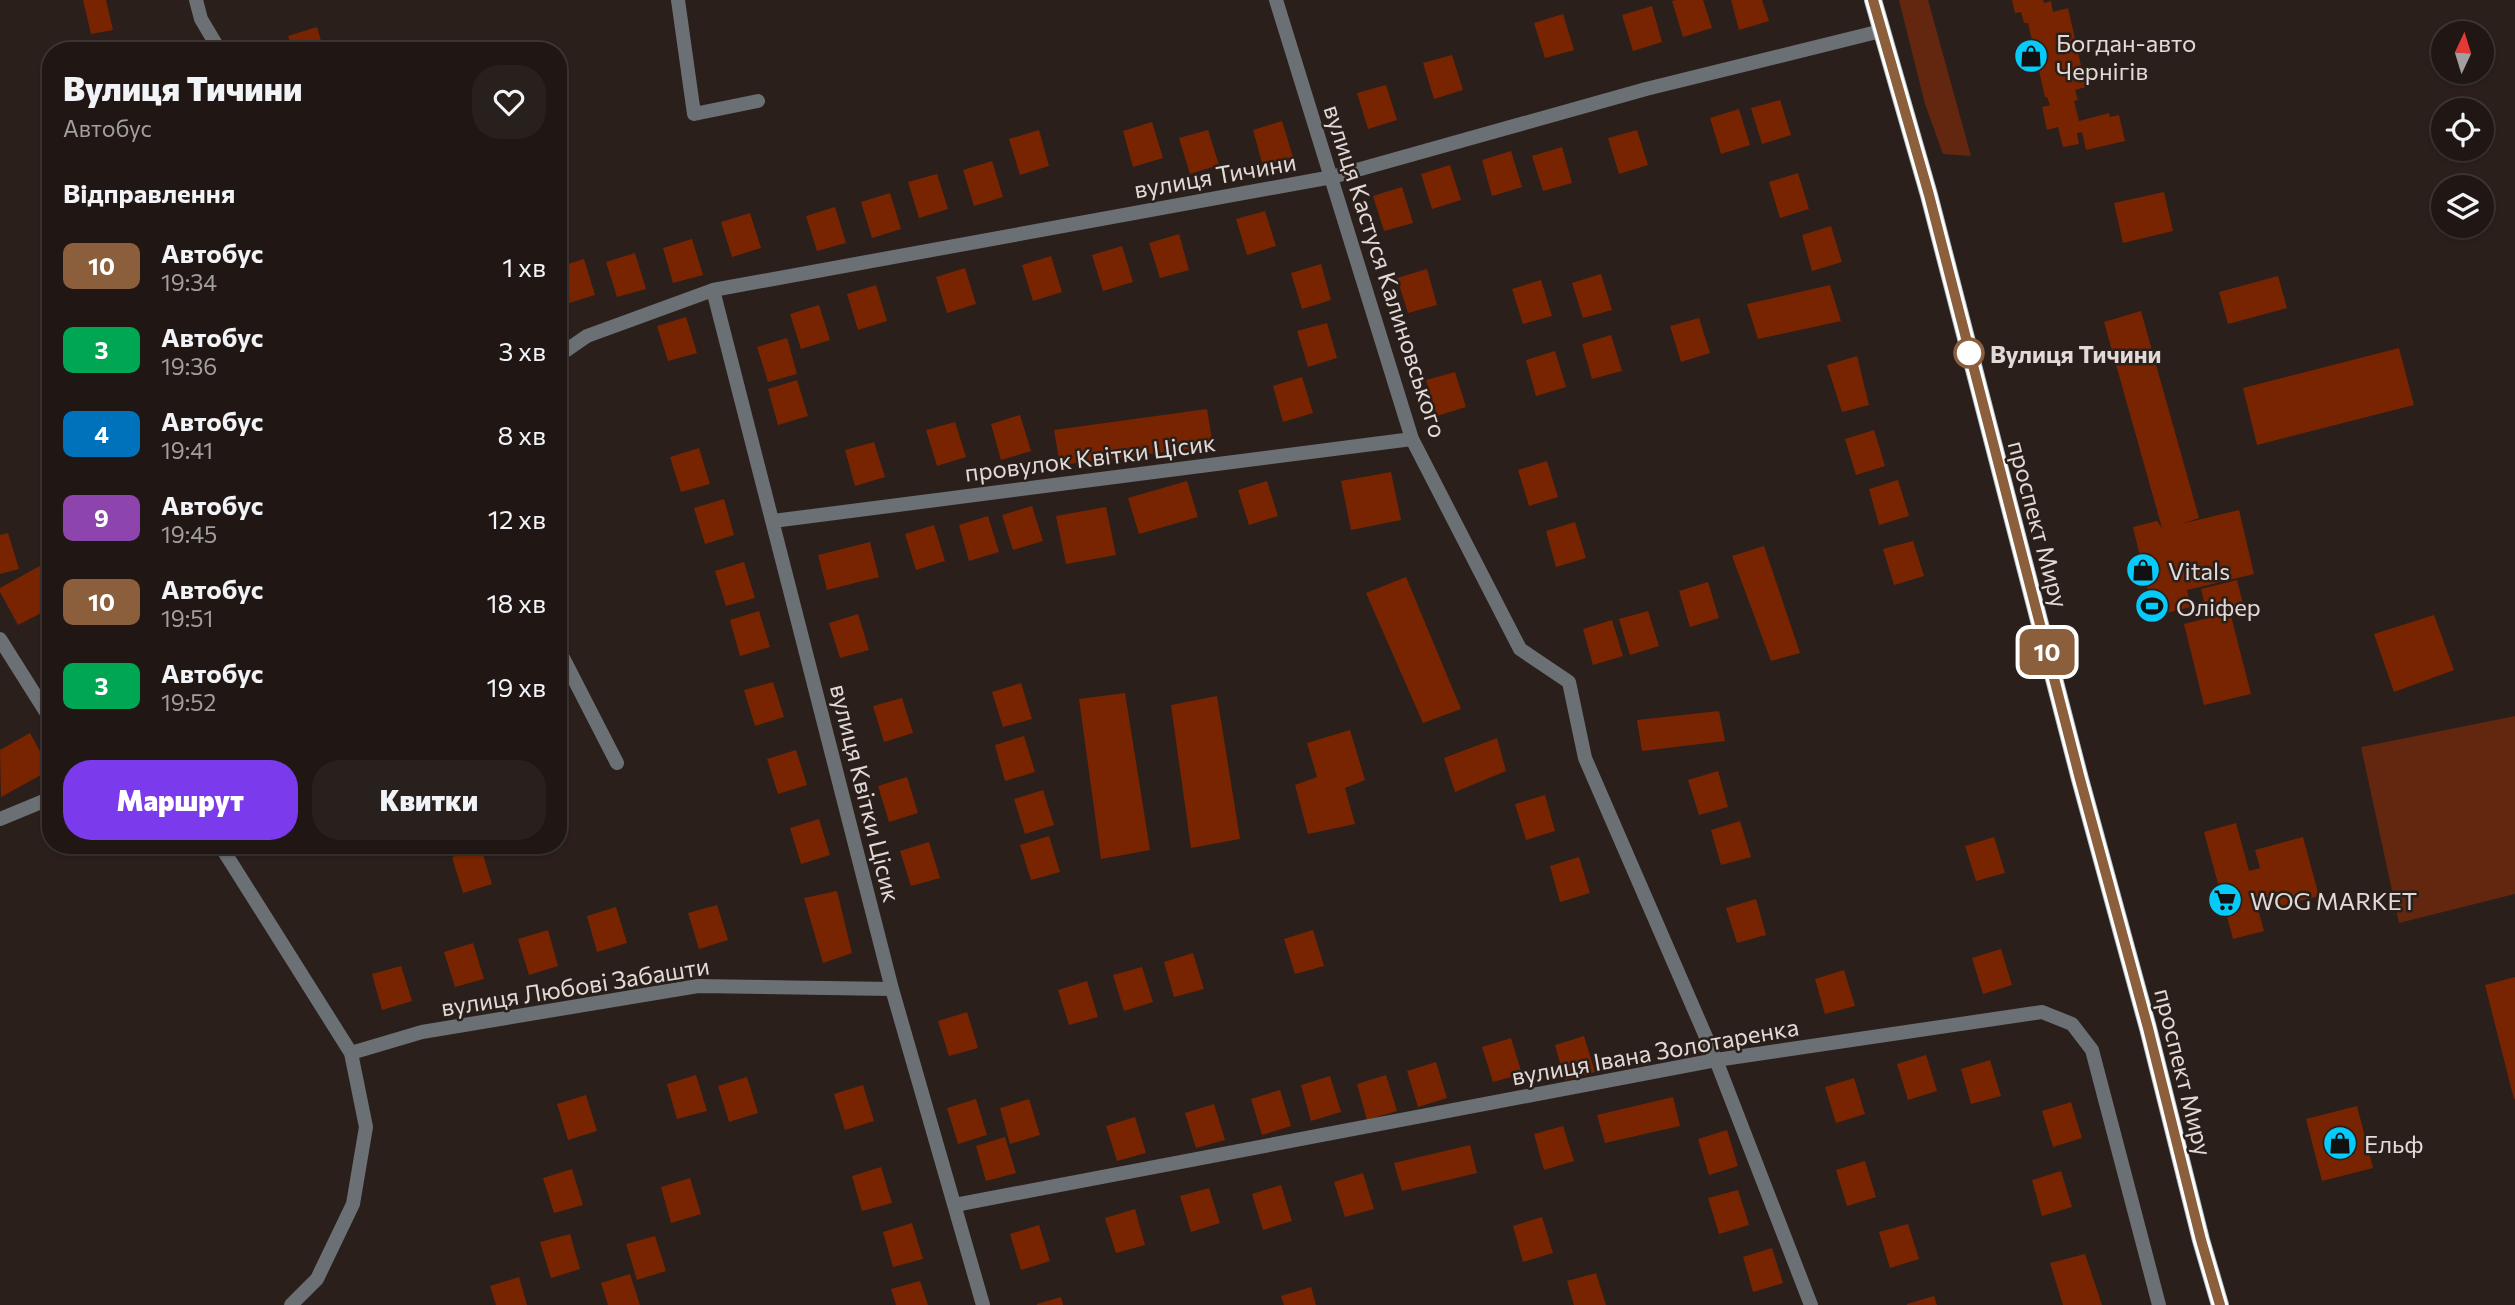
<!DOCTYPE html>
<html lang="uk">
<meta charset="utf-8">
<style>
body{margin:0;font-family:Commissioner,sans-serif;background:#28201d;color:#f1f3f6;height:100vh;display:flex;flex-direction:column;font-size:26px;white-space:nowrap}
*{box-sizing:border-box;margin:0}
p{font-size:23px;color:#a29fa0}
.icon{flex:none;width:38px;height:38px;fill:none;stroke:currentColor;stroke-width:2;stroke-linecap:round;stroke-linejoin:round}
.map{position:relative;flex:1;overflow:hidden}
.panel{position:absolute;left:42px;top:42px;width:525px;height:812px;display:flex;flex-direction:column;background:#201714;border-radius:28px;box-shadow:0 2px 5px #0004,0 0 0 2px #3d3634}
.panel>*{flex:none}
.badge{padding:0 14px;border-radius:10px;font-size:24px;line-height:46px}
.needle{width:46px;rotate:4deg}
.buttons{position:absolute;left:2431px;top:21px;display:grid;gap:14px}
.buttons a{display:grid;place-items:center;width:63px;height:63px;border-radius:50%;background:#201714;box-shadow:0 2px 5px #0004,0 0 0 2px #3d3634;font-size:35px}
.map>.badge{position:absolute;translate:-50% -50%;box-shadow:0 0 0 4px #fff}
h2{padding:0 21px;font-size:26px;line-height:63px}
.round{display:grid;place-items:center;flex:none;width:74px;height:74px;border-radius:28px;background:#28201d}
.summary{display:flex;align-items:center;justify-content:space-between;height:119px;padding:0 21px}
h1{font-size:33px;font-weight:800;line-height:52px}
.cta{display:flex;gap:14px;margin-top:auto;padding:14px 21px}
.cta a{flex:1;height:80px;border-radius:28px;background:#7c3aed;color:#fff;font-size:28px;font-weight:800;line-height:80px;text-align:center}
.cta a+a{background:#28201d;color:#f1f3f6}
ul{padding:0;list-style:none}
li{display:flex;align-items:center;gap:21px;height:84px;padding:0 21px}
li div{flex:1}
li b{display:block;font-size:26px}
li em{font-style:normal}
li .badge{min-width:77px;font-weight:700;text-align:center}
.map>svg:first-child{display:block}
</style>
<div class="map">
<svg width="2515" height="1305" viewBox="0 0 2515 1305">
<rect width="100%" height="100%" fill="#2a1f1b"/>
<path fill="#63260e" d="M1899 0H1928L1971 156 1943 154 1925 104Z
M2515 716V894L2399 923 2361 747Z"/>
<path fill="#792400" d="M83 0H106L113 30 91 34Z
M1676 0H1703L1712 28 1683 37 1672 1Z
M1731 0H1762L1769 21 1739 30Z
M2012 0H2043L2044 3 2051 1 2053 12 2068 8 2086 87 2075 90 2078 100 2074 101 2079 121 2109 113 2110 117 2119 115 2125 141 2086 150 2082 132 2077 133 2079 144 2063 147 2058 127 2047 130 2042 107 2050 105 2047 97H2045L2028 23H2024L2021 12 2015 13Z
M1652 6 1662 42 1633 51 1622 15Z
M1563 14 1574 50 1545 58 1534 23Z
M317 27 324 51H293L288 36Z
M1452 55 1463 90 1434 99 1423 63Z
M1386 85 1397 120 1368 129 1357 93Z
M1780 100 1791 135 1762 144 1751 108Z
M1739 109 1750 145 1721 154 1710 118Z
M1282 121 1293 157 1263 166 1253 130Z
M1152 122 1163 158 1133 167 1123 131Z
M1039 130 1049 166 1020 175 1009 139Z
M1208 130 1219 165 1190 174 1179 138Z
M1637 130 1648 165 1619 174 1608 138Z
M1562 147 1572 183 1543 191 1532 156Z
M1511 151 1522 187 1492 196 1482 160Z
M992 161 1003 197 974 206 963 170Z
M1450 165 1461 200 1432 209 1421 174Z
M1798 173 1809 209 1780 218 1769 182Z
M937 174 948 209 919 218 908 182Z
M1402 187 1413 223 1384 231 1373 196Z
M2164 192 2173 231 2123 243 2114 203Z
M890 193 901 229 872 238 861 202Z
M835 207 846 243 817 251 806 216Z
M1265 211 1276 246 1247 255 1236 219Z
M750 213 761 248 732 257 721 222Z
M1831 226 1842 262 1812 271 1802 235Z
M1179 234 1189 270 1160 278 1149 243Z
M692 239 703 275 673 283 663 248Z
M1122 246 1133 282 1103 291 1092 255Z
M635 253 646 289 617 297 606 262Z
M1051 256 1062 292 1033 301 1022 265Z
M584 259 595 295 566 304 558 279V267Z
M1321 264 1331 300 1302 309 1291 273Z
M965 268 976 304 947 313 936 277Z
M1427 269 1437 305 1408 313 1397 278Z
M1601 274 1612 310 1583 318 1572 283Z
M2278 276 2287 308 2228 324 2219 292Z
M1541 280 1552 316 1523 324 1512 289Z
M876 285 887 321 858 330 847 294Z
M1830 285 1841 321 1758 339 1747 304Z
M819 305 830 340 801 349 790 314Z
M2141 311 2199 518 2181 524 2239 510 2254 574 2187 590 2191 607 2154 616 2133 527 2157 521 2162 528 2104 322Z
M686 317 697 353 668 361 657 326Z
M1699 318 1710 353 1681 362 1670 326Z
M1327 323 1337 358 1308 367 1297 331Z
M1611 335 1622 371 1592 379 1582 344Z
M787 338 797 374 768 382 757 347Z
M2399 348 2414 405 2257 445 2243 388Z
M1555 351 1566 387 1536 396 1526 360Z
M1857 356 1869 405 1842 412 1827 365Z
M1455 372 1466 407 1437 416 1426 380Z
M1302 377 1313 413 1283 422 1273 386Z
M797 380 808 416 778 425 768 389Z
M1207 409 1213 446 1060 465 1054 430Z
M1020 415 1031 451 1001 460 991 424Z
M955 422 966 457 937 466 926 430Z
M1874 430 1885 466 1856 475 1845 439Z
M874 442 885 477 855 486 845 450Z
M699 448 710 484 681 492 670 457Z
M1547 461 1558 497 1529 506 1518 470Z
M1391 472 1401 520 1351 530 1341 481Z
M1898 480 1909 516 1879 525 1869 489Z
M1187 481 1198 517 1139 534 1128 498Z
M1267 481 1278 516 1249 525 1238 490Z
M724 499 734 535 705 544 694 508Z
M1032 506 1043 541 1013 550 1002 515Z
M1106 507 1116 555 1066 564 1056 516Z
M988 516 999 552 969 561 959 525Z
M1575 522 1586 558 1556 567 1546 531Z
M934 525 945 561 916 570 905 534Z
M8 533 19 569 0 574V535Z
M1913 541 1924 576 1894 585 1883 549Z
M870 542 879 577 827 590 818 555Z
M1764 546 1800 653 1771 661 1732 556Z
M47 562 51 569V608L18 625 0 592V588Z
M744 562 755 598 726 606 715 571Z
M1406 577 1461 709 1423 723 1366 593Z
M2237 580 2245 612 2231 616 2251 694 2204 705 2184 624 2208 618 2201 589Z
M1708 582 1719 618 1690 627 1679 591Z
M759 611 770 647 740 656 730 620Z
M1648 611 1659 646 1630 655 1619 619Z
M858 614 869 650 840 658 829 623Z
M2434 615 2454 670 2394 692 2374 634Z
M1612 620 1623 656 1593 665 1583 629Z
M773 682 784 717 755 726 744 690Z
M1021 683 1032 719 1003 727 992 692Z
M1125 693 1150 850 1101 859 1079 699Z
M1217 696 1240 839 1191 848 1171 705Z
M902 698 913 733 884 742 873 706Z
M1719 711 1725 741 1642 751 1637 720Z
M1350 730 1365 780 1345 788 1355 824 1308 834 1295 785 1317 777 1307 743Z
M30 733 50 770 1 797 0 750Z
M1024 736 1035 772 1005 781 995 745Z
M1497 738 1506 771 1455 792 1444 758Z
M796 750 807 785 778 794 767 759Z
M1718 771 1728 807 1699 815 1688 780Z
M907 777 918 813 889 822 878 786Z
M1043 790 1054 825 1025 834 1014 799Z
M1545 795 1555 831 1526 840 1515 804Z
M819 819 830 855 801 864 790 828Z
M1740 821 1751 857 1721 865 1711 830Z
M2236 823 2249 871 2260 868 2255 850 2303 837 2319 896 2274 908 2273 902 2257 906 2264 931 2233 939 2204 832Z
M1049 836 1060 872 1031 880 1020 845Z
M1994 837 2005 873 1976 881 1965 846Z
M929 842 940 878 911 886 900 851Z
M481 848 492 884 463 893 452 857Z
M1579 857 1590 893 1560 902 1550 866Z
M837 891 852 953 823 963 804 898Z
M1756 899 1766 935 1737 943 1726 908Z
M717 905 728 940 699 949 688 913Z
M616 907 627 943 597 952 587 916Z
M548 930 558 966 529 975 518 939Z
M1313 930 1324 966 1295 974 1284 939Z
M473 943 484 979 455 987 444 952Z
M2001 949 2012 985 1983 994 1972 958Z
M1193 953 1204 989 1174 997 1164 962Z
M401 966 412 1001 382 1010 372 974Z
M1142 967 1153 1002 1124 1011 1113 975Z
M1844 970 1855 1006 1825 1014 1815 979Z
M2515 977V1099H2514L2485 985Z
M1087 981 1098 1017 1069 1025 1058 990Z
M967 1012 978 1048 949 1056 938 1021Z
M1584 1036 1595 1072 1565 1080 1555 1045Z
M1511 1038 1522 1074 1493 1082 1482 1047Z
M1926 1055 1937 1091 1908 1100 1897 1064Z
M1990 1060 2001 1096 1971 1104 1961 1069Z
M1436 1062 1447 1098 1418 1107 1407 1071Z
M696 1075 707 1111 677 1119 667 1084Z
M1386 1075 1397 1111 1367 1120 1357 1084Z
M1330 1076 1341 1112 1311 1121 1301 1085Z
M747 1077 758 1113 729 1122 718 1086Z
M1854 1078 1865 1114 1836 1123 1825 1087Z
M863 1085 874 1121 845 1130 834 1094Z
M1280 1090 1291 1126 1262 1135 1251 1099Z
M586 1095 597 1131 568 1140 557 1104Z
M1673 1097 1680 1126 1605 1143 1597 1115Z
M976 1099 987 1135 958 1144 947 1108Z
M1029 1099 1040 1135 1010 1144 1000 1108Z
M2071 1102 2082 1138 2053 1147 2042 1111Z
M1214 1104 1225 1140 1196 1148 1185 1113Z
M2357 1106 2373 1168 2322 1181 2306 1119Z
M1135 1117 1146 1153 1117 1161 1106 1126Z
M1563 1126 1574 1161 1544 1170 1534 1134Z
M1727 1130 1738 1166 1709 1175 1698 1139Z
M1005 1137 1016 1173 986 1181 976 1146Z
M1470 1145 1477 1173 1402 1191 1394 1163Z
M1865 1161 1876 1197 1847 1206 1836 1170Z
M881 1167 892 1203 862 1211 852 1176Z
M572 1169 583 1205 554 1213 543 1178Z
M2061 1171 2072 1207 2042 1216 2032 1180Z
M1363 1173 1374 1209 1345 1217 1334 1182Z
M690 1178 701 1214 671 1223 661 1187Z
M1281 1185 1292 1221 1263 1230 1252 1194Z
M1209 1188 1220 1223 1191 1232 1180 1196Z
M1738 1190 1749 1225 1719 1234 1708 1198Z
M1135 1209 1145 1245 1116 1253 1105 1218Z
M1542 1217 1553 1253 1523 1262 1513 1226Z
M912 1223 923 1259 893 1267 883 1232Z
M1908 1224 1919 1259 1890 1268 1879 1232Z
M1039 1225 1050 1261 1021 1270 1010 1234Z
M570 1234 580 1269 551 1278 540 1242Z
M655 1236 666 1271 637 1280 626 1244Z
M1772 1248 1783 1283 1753 1292 1743 1257Z
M2085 1254 2102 1305H2063L2050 1263Z
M1596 1273 1606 1305H1574L1567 1281Z
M630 1274 640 1305H608L601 1283Z
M519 1277 527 1305H496L490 1286Z
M920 1281 928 1305H896L891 1289Z
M1311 1287 1316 1305H1284L1281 1296Z
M1934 1296 1937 1305H1907V1304Z
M1061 1297 1063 1305H1037V1304Z"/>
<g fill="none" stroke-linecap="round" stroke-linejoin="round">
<path stroke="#6a7073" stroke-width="14" d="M196 0 201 19 220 51
M678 0 694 114 758 101
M1276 0 1412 439 1520 649 1569 682 1585 758 1716 1060 1811 1305
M713 290 892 989 983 1305
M558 356 587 336 713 290 1332 177 1646 89 1881 31
M773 521 1412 439
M0 639 51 720
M558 648 617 763
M0 819 51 798
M220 845 351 1053 422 1032 698 986 892 989
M955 1205 1716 1060 2042 1012 2072 1024 2092 1050 2159 1305
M291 1305 317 1279 353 1204 366 1127 351 1053"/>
<path stroke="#b4c0c5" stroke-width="18" d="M1873 0 1929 195 2080 779 2148 1028 2201 1240 2220 1305"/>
</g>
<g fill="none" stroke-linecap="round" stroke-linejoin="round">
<g stroke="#fff" stroke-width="16">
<path id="line" d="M1873 0 1929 195 2080 779 2148 1028 2201 1240 2220 1305"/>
</g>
<use href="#line" stroke="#8b5e3c" stroke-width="10"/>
</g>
<defs>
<g id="shop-disc" transform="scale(1.75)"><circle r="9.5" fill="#06cbf9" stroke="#2a1f1b"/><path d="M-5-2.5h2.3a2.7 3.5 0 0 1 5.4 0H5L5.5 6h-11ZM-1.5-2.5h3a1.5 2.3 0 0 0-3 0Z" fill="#111"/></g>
<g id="stadium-disc" transform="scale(1.75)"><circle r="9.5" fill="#06cbf9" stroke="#2a1f1b"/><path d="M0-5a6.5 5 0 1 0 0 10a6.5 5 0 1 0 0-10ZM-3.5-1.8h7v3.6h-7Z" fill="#111"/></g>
<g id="supermarket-disc" transform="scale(1.75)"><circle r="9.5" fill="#06cbf9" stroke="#2a1f1b"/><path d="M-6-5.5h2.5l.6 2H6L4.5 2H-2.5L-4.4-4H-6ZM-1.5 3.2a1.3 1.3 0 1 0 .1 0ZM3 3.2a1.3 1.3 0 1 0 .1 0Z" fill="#111"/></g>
</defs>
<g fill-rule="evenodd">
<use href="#shop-disc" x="2031" y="56"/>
<use href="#shop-disc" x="2143" y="570"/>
<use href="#stadium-disc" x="2152" y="606"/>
<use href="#supermarket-disc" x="2225" y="900"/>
<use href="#shop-disc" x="2340" y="1143"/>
</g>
<circle fill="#fff" stroke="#8b5e3c" stroke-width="3.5" cx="1969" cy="353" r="14"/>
<g text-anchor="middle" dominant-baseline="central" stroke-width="5" stroke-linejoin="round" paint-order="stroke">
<g font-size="24" fill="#e1dad7" stroke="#2a1f1b" text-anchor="start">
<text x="2056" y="42">Богдан-авто<tspan x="2056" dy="28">Чернігів</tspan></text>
<text x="2168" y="570">Vitals</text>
<text x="2176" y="606">Оліфер</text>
<text x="2250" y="900">WOG MARKET</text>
<text x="2364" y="1143">Ельф</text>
</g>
<g font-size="24" fill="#e1dad7" stroke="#2a1f1b">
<text transform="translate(1215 175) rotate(-10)">вулиця Тичини</text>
<text transform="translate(1386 271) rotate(72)">вулиця Кастуся Калиновського</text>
<text transform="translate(1090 457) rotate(-7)">провулок Квітки Цісик</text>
<text transform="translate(2039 524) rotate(75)">проспект Миру</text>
<text transform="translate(866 793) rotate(76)">вулиця Квітки Цісик</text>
<text transform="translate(575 986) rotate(-9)">вулиця Любові Забашти</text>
<text transform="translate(1655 1051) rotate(-10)">вулиця Івана Золотаренка</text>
<text transform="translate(2184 1072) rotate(76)">проспект Миру</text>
</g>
<g font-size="24" font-weight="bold" fill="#e1dad7" stroke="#2a1f1b" text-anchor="start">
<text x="1990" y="353">Вулиця Тичини</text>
</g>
</g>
</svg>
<div class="buttons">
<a><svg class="needle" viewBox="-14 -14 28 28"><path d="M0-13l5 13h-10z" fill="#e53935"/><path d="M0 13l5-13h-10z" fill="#a29fa0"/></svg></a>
<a><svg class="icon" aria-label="locate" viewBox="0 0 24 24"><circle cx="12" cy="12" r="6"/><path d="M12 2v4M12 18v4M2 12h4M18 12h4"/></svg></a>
<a><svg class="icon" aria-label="layers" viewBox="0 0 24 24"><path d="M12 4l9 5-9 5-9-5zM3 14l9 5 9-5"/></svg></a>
</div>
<b class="badge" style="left:2047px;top:652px;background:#8b5e3c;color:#fff">10</b>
<section class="panel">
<div class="summary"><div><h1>Вулиця Тичини</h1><p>Автобус</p></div><a class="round"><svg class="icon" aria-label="heart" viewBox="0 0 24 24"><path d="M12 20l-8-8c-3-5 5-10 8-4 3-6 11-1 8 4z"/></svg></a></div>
<h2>Відправлення</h2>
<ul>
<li><span class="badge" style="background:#8b5e3c;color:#fff">10</span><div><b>Автобус</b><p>19:34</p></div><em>1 хв</em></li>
<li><span class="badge" style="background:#00a651;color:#fff">3</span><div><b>Автобус</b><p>19:36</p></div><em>3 хв</em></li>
<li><span class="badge" style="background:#0072bc;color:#fff">4</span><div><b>Автобус</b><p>19:41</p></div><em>8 хв</em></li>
<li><span class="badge" style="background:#8e44ad;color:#fff">9</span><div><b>Автобус</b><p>19:45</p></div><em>12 хв</em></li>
<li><span class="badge" style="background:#8b5e3c;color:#fff">10</span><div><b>Автобус</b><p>19:51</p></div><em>18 хв</em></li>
<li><span class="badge" style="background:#00a651;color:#fff">3</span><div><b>Автобус</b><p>19:52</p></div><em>19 хв</em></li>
</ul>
<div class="cta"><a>Маршрут</a><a>Квитки</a></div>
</section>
</div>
